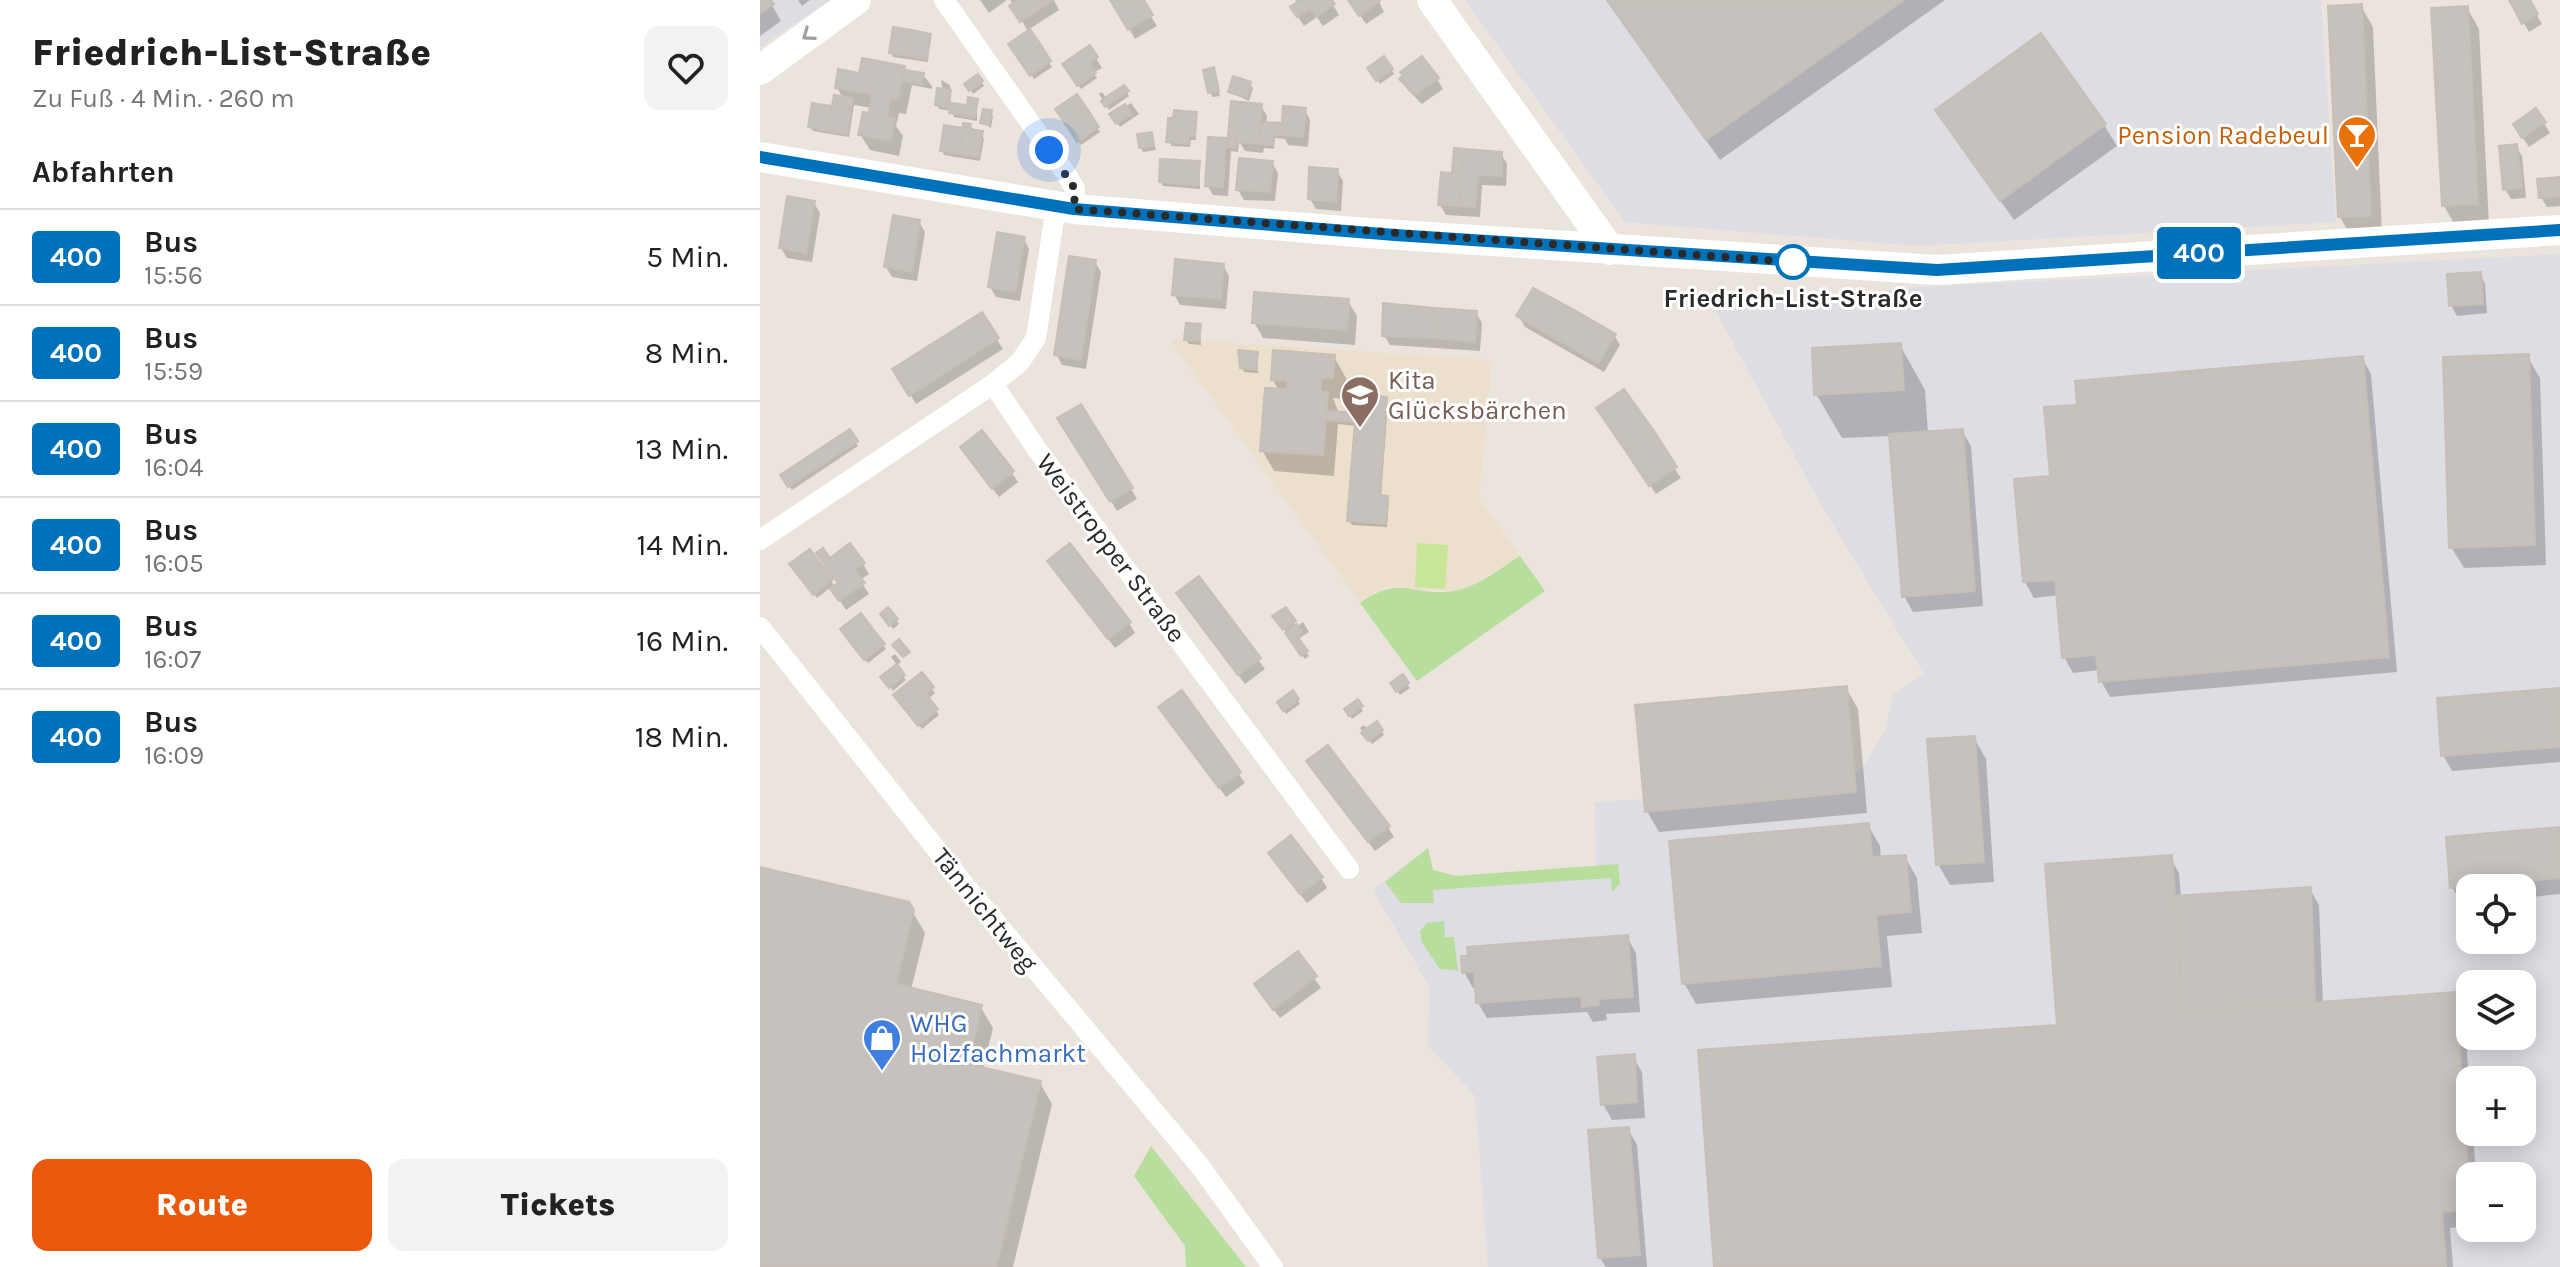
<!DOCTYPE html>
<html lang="de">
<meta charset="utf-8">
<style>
body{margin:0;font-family:Karla,sans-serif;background:#f2f2f2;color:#222;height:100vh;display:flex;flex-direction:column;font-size:30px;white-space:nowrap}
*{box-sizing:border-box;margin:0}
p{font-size:26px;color:#767676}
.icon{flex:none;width:44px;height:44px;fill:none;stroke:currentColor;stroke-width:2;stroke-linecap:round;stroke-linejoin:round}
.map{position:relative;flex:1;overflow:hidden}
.details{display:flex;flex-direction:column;background:#fff;width:760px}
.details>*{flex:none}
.badge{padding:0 16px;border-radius:6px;font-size:28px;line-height:52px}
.fabs{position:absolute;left:1696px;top:874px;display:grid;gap:16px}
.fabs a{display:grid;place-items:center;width:80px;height:80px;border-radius:16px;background:#fff;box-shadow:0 4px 20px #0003;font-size:40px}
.you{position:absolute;width:40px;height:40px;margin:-20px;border:6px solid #fff;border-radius:50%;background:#1a73e8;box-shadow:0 0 0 12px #1a73e833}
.map>.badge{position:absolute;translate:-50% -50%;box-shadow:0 0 0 4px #fff}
h2{padding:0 32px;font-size:30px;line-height:72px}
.round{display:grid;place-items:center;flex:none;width:84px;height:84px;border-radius:16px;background:#f2f2f2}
.headline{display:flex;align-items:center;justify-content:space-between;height:136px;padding:0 32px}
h1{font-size:38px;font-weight:800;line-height:60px}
.action{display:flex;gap:16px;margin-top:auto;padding:16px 32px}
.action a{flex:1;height:92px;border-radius:16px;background:#ea580c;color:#fff;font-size:32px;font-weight:800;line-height:92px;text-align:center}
.action a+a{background:#f2f2f2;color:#222}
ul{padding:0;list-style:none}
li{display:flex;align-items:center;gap:24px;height:96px;padding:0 32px;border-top:2px solid #e0e0e0}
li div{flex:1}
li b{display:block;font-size:30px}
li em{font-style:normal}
li .badge{min-width:88px;font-weight:700;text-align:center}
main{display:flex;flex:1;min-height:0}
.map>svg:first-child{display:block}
</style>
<main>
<section class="details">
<div class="headline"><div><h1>Friedrich-List-Straße</h1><p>Zu Fuß · 4 Min. · 260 m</p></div><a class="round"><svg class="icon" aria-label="heart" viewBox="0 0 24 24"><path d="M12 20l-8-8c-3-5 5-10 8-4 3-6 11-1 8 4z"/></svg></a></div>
<h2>Abfahrten</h2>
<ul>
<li><span class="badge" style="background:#0072bc;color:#fff">400</span><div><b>Bus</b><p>15:56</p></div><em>5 Min.</em></li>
<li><span class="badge" style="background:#0072bc;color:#fff">400</span><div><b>Bus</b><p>15:59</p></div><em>8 Min.</em></li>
<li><span class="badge" style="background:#0072bc;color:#fff">400</span><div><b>Bus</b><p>16:04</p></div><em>13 Min.</em></li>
<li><span class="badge" style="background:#0072bc;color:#fff">400</span><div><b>Bus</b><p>16:05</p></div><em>14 Min.</em></li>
<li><span class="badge" style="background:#0072bc;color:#fff">400</span><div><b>Bus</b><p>16:07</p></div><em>16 Min.</em></li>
<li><span class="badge" style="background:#0072bc;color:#fff">400</span><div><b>Bus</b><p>16:09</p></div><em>18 Min.</em></li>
</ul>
<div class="action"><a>Route</a><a>Tickets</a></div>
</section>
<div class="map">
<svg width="1800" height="1267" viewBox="0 0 1800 1267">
<rect width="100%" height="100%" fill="#ebe4dc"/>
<path fill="#dedde4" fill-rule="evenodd" d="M0 0H71L0 47Z
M705 0H1561L1576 222 1157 246 865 222Z
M1800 254V1267H728L715 1096 668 1045 669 986 613 890 668 848 673 870 696 876 836 866 835 802 1051 789 1101 770 1125 731 1133 695 1164 674 1064 510 955 310 1146 288ZM1710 888H1762V940H1710ZM1710 984H1762V1036H1710ZM1710 1080H1762V1132H1710ZM1710 1176H1762V1228H1710Z"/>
<path fill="#ece0cd" d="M409 339 732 360 719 498 760 556 710 586 692 591 623 587 600 603Z"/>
<path fill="#b7de9c" d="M760 556 785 591 657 681 600 603C643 573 652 598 694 591 718 587 740 568 760 556Z
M668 848 673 870 696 876 858 864 860 883 852 892 851 878 673 890 674 903H641L625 882Z
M684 921 685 937H694L698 971 680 969 662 943 660 931 667 923Z
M391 1146 486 1267H426L425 1246 374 1176Z"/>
<path fill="#c9e598" d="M657 543 688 545 685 589 655 587Z"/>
<path fill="#0003" d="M0 0H9L21 21 0 36Z
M38 0H50L42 6Z
M220 0H247L229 13Z
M250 0H294L299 10 268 30 292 67 274 79 253 49 269 33Z
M353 0H381L397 26 375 39Z
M535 0H570L579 15 563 26 557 17 544 26 532 7 538 4Z
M590 0H618L624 12 606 24Z
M846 0H1185L960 160Z
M1751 0H1768L1782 24 1769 32Z
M1601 6 1613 27 1622 236 1592 238 1580 217Z
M1707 8 1719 29 1729 225 1696 227 1684 206Z
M170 35 168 62 133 57 131 52Z
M336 58 342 68 333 73 337 78 321 89 310 74Z
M624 58 634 74 620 84 609 68Z
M143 67 146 72 163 75 172 86V89L152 85 146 114 139 113 136 126 143 136 139 156 110 150 100 134 112 108 94 105 89 137 53 131 50 127 83 98 77 88 101 75Z
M453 70 460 96 452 97 445 71Z
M218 76 224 86 213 94 207 84Z
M645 76 677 79 683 89 662 104 647 89 641 79Z
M181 80 190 85 191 105 209 107 217 100V121L194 117 192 111 179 109 177 105 183 91Z
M490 84 493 88 489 101 470 92Z
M364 88 369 96 349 110 339 94 342 92 347 99Z
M316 97 340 132 321 145 297 109Z
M371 103 379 114 360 127 352 115Z
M473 103 501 106 507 116 506 124 523 126 545 110 550 120 548 147 528 145 525 139 515 138 514 149 504 148 503 153 485 151 479 141 478 152 471 151 468 196 453 195 447 185 465 140 469 147Z
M1177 111 1344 125 1357 146 1254 220Z
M230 112 233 116 231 128 223 123Z
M436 114V140H431L430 147 411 146 410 120Z
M1784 123 1790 133 1769 147 1761 135Z
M210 126 224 138 220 161 184 155 182 150Z
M391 134 396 150 383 152 381 148Z
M1756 146 1762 156 1766 198 1751 199 1745 189Z
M741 154 747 164 746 186 722 185 720 217 686 215 680 205 694 175Z
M439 163 440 189 403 186 401 182Z
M512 163 518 173 515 201 484 200 478 190Z
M577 171 583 181 581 211 556 209 550 199Z
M1800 179V206L1787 207 1781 197Z
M54 203 60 213 52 262 27 258 21 248Z
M159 222 165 232 157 281 132 277 126 267Z
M264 239 269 249 260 301 236 297 230 287Z
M335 262 341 272 326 369 302 365 296 354Z
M463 265 469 276 466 309 420 305 414 294Z
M1720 274 1725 284 1727 313 1697 316 1691 305Z
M588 301 597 316 595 345 503 338 494 322Z
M716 313 722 323 720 351 630 345 624 335Z
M221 314 243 349 156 404 135 369Z
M759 316 854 335 860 345 844 372 765 327Z
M440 326 441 345 429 344 426 340Z
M1140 345 1165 390 1168 433 1202 431 1211 446 1223 606 1153 612 1144 596 1132 436 1082 438 1056 394Z
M497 354 498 373 484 372 482 367Z
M1767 356 1780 378 1786 565 1704 568 1691 547Z
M574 357 586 378 584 399 573 398 579 414H588L626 399 628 403 621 497 629 502 627 527 592 525 589 520 596 426 578 424 574 476 514 471 502 450 519 391 513 380Z
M1602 358 1611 374 1637 672 1350 697 1341 681 1340 670 1313 673 1304 657 1299 595 1274 598 1265 582 1292 478 1319 406Z
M863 392 921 478 896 494 844 418Z
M320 406 377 499 357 511 300 419Z
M89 432 98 446 32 490 22 475Z
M202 448 252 473 258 482 239 497Z
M70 561 103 564 109 574 100 580 109 594 86 610 71 587 57 598 34 568 71 580 75 588 80 584Z
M295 572 369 623 375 633 355 648Z
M438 578 505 669 485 684 424 603Z
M128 610 139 624 133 629 125 618Z
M525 610 537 627 543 622 549 632 538 639 549 656 545 659 515 617Z
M101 616 126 649 108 663 85 634Z
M135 654 141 662 137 665 131 657Z
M136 667 146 680 133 691 123 677Z
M161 674 175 693 168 699 179 715 162 729 138 700Z
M642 677 650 688 640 695 632 683Z
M1086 688 1098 709 1107 813 899 832 887 811Z
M1800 690V762L1692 771 1683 755Z
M422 693 485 783 466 797 407 717Z
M533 693 540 704 526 714 519 703Z
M597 702 603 711 592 719 587 710Z
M617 724 624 735 612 744 600 728 604 725 608 730Z
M1214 738 1226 759 1234 882 1190 885 1178 864Z
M555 772 628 827 634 837 615 851Z
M1108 825 1120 846 1121 859 1145 857 1157 878 1162 933 1127 936 1132 987 936 1004 924 983Z
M1800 829V894L1762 898V888H1710V902L1701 903 1692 887Z
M1410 857 1419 873 1421 898 1550 889 1559 905 1563 1004 1695 994 1704 1010 1716 1176H1710V1226L1690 1228 1693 1267H956L1299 1026Z
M516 863 561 878 567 888 547 903Z
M0 869 148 904 165 933 151 990 220 1006 233 1028 223 1069 280 1083 292 1104 253 1267H0Z
M867 937 876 953 880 1012 846 1014 847 1020 833 1022 827 1012 727 1018 718 1003 717 987 713 988 704 972Z
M537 954 561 988 520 1018 502 995Z
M873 1057 882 1072 885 1118 852 1120 843 1104Z
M868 1129 877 1145 887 1267H846L840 1258Z"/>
<path fill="#c6c1bc" stroke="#c6bfb6" stroke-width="2" d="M0 0H11L14 4 0 14Z
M258 0H293L260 22 249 6Z
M350 0H384L393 15 368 30Z
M540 0H572L575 4 556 17 550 8 537 17 530 7Z
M588 0H620V1L599 16Z
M847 0H1144L946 140Z
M1749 0H1770L1778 14 1762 24Z
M1602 4 1611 216 1578 217 1568 6Z
M1708 6 1718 204 1682 206 1671 8Z
M133 27 152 30 148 56 129 53Z
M270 29 281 45 259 60 248 44Z
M152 30 171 34 167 59 148 56Z
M1281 33 1346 124 1240 201 1175 110Z
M281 45 291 61 270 76 259 60Z
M330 45 338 57 310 75 302 64Z
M624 56 633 69 616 81 607 68Z
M662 56 679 78 655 95 639 79 643 75 640 72Z
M102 58 145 66 138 99 130 98 127 117 135 119 131 141 98 135 103 112 109 113 112 94 75 88 78 69 99 73Z
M329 63 336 73 317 86 310 75Z
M454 67 459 91 448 93 443 70Z
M146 70 164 73 162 84 144 81Z
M218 74 223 81 209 91 204 84Z
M473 76 491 82 487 98 468 92Z
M364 85 369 91 356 99 352 93Z
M177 88 191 90 188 108 175 105Z
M352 93 356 99 345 107 341 101Z
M317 94 328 110 306 125 295 109Z
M74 95 93 98 91 109 72 106Z
M208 97 218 99 215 117 206 116Z
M471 101 481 102 476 148 467 147Z
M481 102 502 104 499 144 477 142Z
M52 103 72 106 68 131 48 127Z
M191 103 207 105 206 116 189 113Z
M365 104 372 114 356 124 349 114Z
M72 106 91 109 87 134 68 131Z
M523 106 546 108 543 137 521 135Z
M1776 108 1786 122 1762 138 1753 124Z
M223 109 232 110 229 125 220 123Z
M328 110 339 127 317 142 306 125Z
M414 110 423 111 421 135 407 134 408 118H413Z
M423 111 437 112 435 136 421 135Z
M500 122 522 123 521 135H513V145L499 144Z
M203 123 211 124 210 129 223 131 218 157 199 154Z
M184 125 203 128 199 154 180 151Z
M392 132 394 146 379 148 377 134Z
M407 134 429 136V144L406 142Z
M448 137 466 138 463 187 445 186Z
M1757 144 1762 188 1743 190 1739 146Z
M694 148 704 149 699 206 678 205 681 172 692 173Z
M704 149 742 152V176L718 175 715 207 699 206Z
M479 158 513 161 510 192 476 190Z
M400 159 420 160 419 184 399 182Z
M420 160 440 161 438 185 419 184Z
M549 167 578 169 576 202 548 199Z
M1800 177V196L1779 198 1777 179Z
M27 196 55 201 46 253 19 248Z
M133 215 160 220 152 272 124 267Z
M237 232 265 237 255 292 228 287Z
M309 256 336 260 321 360 294 355Z
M415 259 464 264 461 299 412 295Z
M1721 272 1723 304 1689 306 1687 274Z
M773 288 816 311 800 341 756 316Z
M494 292 589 299 587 330 492 323Z
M623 303 674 308 673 338 622 336Z
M674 308 717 311 715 342 673 338Z
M816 311 856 334 838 363 800 341Z
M222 312 239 338 149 396 132 369Z
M426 323 441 324 439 341 424 340Z
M1141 343 1144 390 1054 395 1052 348Z
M478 350 498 352 496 370 480 368Z
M513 350 575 355 573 378H561V391L568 392 563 455 500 451 505 388 527 389V381L511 380Z
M1769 354 1775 545 1689 548 1683 357Z
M1603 356 1629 657 1339 682 1336 655 1302 658 1295 580 1263 582 1254 479 1290 476 1284 407 1317 405 1315 381Z
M864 389 894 431 865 450 836 408Z
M587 394 627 397 620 495 628 496 626 524 587 521 595 422 566 420 567 411 586 412Z
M321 404 373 488 350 502 297 418Z
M90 429 98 441 28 487 20 475Z
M1203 429 1215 591 1142 597 1129 434Z
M222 430 254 471 232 489 200 447Z
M894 431 917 467 889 486 865 450Z
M90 543 105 563 95 570 105 583 79 601 70 589 78 583 56 553 63 548 70 558Z
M310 543 371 622 348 639 287 561Z
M50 549 61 564 41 579 29 564Z
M61 564 73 579 53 595 41 579Z
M439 576 501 658 478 675 416 593Z
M128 607 138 619 129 626 120 614Z
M526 607 536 621 523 630 512 616Z
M101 613 113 629 92 645 80 629Z
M537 624 542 631 532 643 525 633Z
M113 629 125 644 104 660 92 645Z
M139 639 150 652 143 657 132 645Z
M539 639 548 651 541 656 532 643Z
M137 664 145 675 129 688 120 677Z
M162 672 174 687 166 694 153 679Z
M643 674 649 683 636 692 630 683Z
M153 679 166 694 146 711 133 695Z
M1087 686 1096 792 885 812 875 705Z
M1800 688V747L1681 756 1677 698Z
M422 690 481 772 459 788 398 707Z
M533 690 539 699 523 711 517 702Z
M166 694 178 709 158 726 146 711Z
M598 699 603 706 589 716 584 709Z
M617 721 623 730 608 741 601 733Z
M1215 736 1224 862 1176 865 1167 739Z
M568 745 599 786 578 803 546 761Z
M599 786 630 826 608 842 578 803Z
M1109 823 1112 857 1146 855 1151 912 1116 915 1121 966 922 984 909 841Z
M1800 827V878L1690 888 1686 837Z
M531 835 563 877 540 894 508 853Z
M1412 855 1423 1012 1696 992 1710 1210 1682 1212 1686 1267H954L938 1050 1297 1025 1285 864Z
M0 867 149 902 154 910 136 984 222 1005 208 1064 281 1081 236 1267H0Z
M1551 887 1555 1002 1423 1012 1415 896Z
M868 935 873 997 838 999 839 1005 822 1007 821 996 716 1003 714 972 702 973 701 956H708L707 947Z
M538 951 557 976 513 1010 494 984Z
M875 1054 877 1102 841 1105 837 1057Z
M869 1127 880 1255 838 1258 828 1130Z"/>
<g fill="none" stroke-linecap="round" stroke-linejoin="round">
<path stroke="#fff" stroke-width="20" d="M184 0 307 175 315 189 314 209
M296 206 276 338 260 362 233 384 276 448 589 869
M0 540 233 384
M0 627 208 889 440 1166 513 1267"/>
<path stroke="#fff" stroke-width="30" d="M672 0 850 250
M0 70 96 0
M0 157 314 209 608 233 1177 270 1800 230"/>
</g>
<defs><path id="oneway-chevron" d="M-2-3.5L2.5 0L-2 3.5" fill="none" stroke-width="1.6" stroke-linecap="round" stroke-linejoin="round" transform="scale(2)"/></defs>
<use stroke="#9f9f9f" href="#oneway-chevron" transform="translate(48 35) rotate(144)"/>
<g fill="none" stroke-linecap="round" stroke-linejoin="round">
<g stroke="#fff" stroke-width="18">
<path id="line" d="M0 157 314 209 635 235 1177 270 1800 230"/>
</g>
<use href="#line" stroke="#0072bc" stroke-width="12"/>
<path stroke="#2a2a2a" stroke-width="8" stroke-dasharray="0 14.4" d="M289 150 315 189 314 209 1033 262"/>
</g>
<defs>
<g id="bar-pin" transform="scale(2)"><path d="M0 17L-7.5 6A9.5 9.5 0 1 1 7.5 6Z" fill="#e8710a" stroke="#fff"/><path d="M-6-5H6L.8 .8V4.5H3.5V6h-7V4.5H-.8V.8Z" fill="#fff"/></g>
<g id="school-pin" transform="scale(2)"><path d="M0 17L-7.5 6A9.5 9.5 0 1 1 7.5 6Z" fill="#8d6e63" stroke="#fff"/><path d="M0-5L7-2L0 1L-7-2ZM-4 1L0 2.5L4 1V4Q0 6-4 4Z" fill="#fff"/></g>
<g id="shop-pin" transform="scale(2)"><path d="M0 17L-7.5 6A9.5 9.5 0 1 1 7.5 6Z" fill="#3f7fe0" stroke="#fff"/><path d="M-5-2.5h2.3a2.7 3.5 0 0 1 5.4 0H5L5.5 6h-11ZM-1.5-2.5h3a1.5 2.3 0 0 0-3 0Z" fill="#fff"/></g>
</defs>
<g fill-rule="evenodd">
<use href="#bar-pin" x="1597" y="135"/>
<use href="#school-pin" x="600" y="395"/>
<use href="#shop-pin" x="122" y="1038"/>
</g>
<circle fill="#fff" stroke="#0072bc" stroke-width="4" cx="1033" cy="262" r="16"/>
<g text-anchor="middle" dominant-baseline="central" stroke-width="6" stroke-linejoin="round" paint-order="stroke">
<g font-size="26" fill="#c56008" stroke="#fff" text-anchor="end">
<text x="1569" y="135">Pension Radebeul</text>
</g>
<g font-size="26" font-weight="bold" fill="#2a2a2a" stroke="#fff">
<text x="1033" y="298">Friedrich-List-Straße</text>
</g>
<g font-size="26" fill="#785e54" stroke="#fff" text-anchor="start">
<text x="628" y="380">Kita<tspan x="628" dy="30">Glücksbärchen</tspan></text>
</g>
<g font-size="26" fill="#2a2a2a" stroke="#fff">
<text transform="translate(351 548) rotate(53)">Weistropper Straße</text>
<text transform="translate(225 910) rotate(51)">Tännichtweg</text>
</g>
<g font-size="26" fill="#366cbe" stroke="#fff" text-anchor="start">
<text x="150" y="1023">WHG<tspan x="150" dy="30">Holzfachmarkt</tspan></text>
</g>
</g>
</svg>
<div class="fabs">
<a><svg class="icon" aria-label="locate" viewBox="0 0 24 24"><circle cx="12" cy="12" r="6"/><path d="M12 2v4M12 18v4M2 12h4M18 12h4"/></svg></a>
<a><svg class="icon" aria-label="layers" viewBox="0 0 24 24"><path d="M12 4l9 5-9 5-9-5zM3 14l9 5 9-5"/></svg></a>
<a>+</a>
<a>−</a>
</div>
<div class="you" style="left:289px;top:150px"></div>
<b class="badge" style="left:1439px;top:253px;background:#0072bc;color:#fff">400</b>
</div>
</main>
